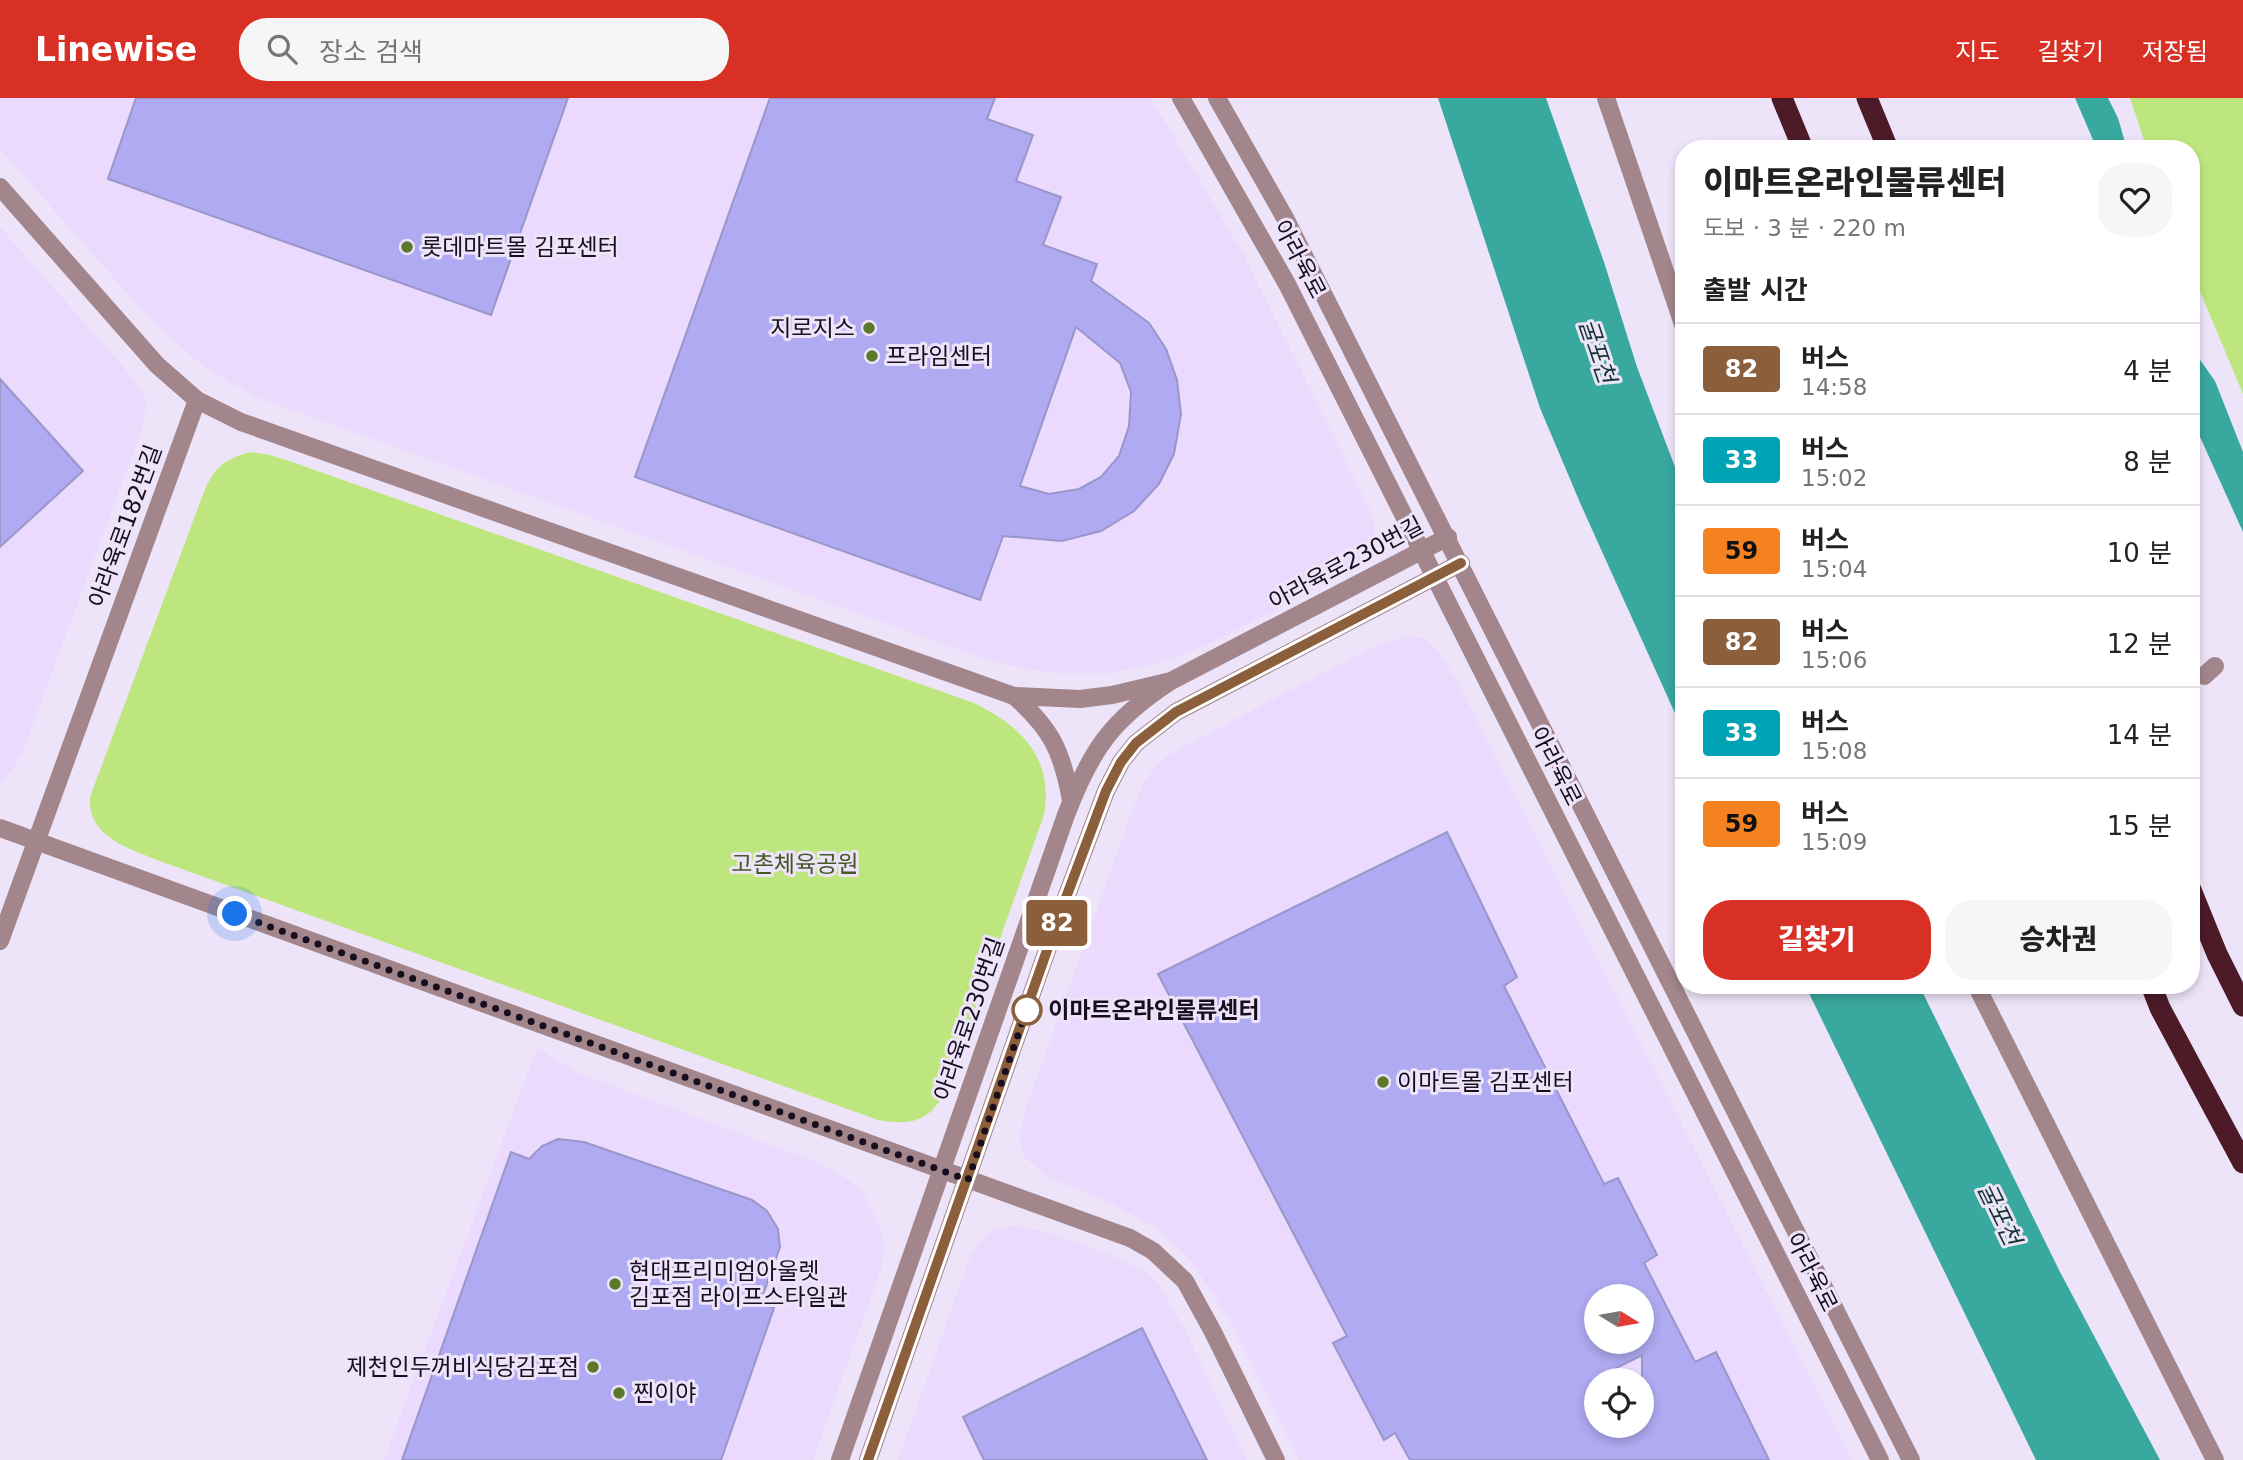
<!DOCTYPE html>
<html lang="ko">
<meta charset="utf-8">
<style>
body{margin:0;font-family:"DejaVu Sans","Noto Sans KR",sans-serif;background:#f6f6f6;color:#222;height:100vh;display:flex;flex-direction:column;font-size:26px;white-space:nowrap}
*{box-sizing:border-box;margin:0}
p{font-size:23px;color:#767676}
.icon{flex:none;width:38px;height:38px;fill:none;stroke:currentColor;stroke-width:2;stroke-linecap:round;stroke-linejoin:round}
.map{position:relative;flex:1;overflow:hidden}
.drawer{position:absolute;left:1675px;top:42px;width:525px;height:854px;display:flex;flex-direction:column;background:#fff;border-radius:28px;box-shadow:0 4px 10px #0003}
.drawer>*{flex:none}
.badge{padding:0 14px;border-radius:5px;font-size:24px;line-height:46px}
.needle{width:46px;rotate:101deg}
.tools{position:absolute;left:1584px;top:1186px;display:grid;gap:14px}
.tools a{display:grid;place-items:center;width:70px;height:70px;border-radius:50%;background:#fff;box-shadow:0 4px 10px #0003;font-size:35px}
.you{position:absolute;width:35px;height:35px;margin:-18px;border:5px solid #fff;border-radius:50%;background:#1a73e8;box-shadow:0 0 0 10px #1a73e833}
.map>.badge{position:absolute;translate:-50% -50%;box-shadow:0 0 0 4px #fff}
h2{padding:0 28px;font-size:26px;line-height:63px}
.round{display:grid;place-items:center;flex:none;width:74px;height:74px;border-radius:28px;background:#f6f6f6}
.head{display:flex;align-items:center;justify-content:space-between;height:119px;padding:0 28px}
h1{font-size:33px;font-weight:800;line-height:52px}
.button{display:flex;gap:14px;margin-top:auto;padding:14px 28px}
.button a{flex:1;height:80px;border-radius:28px;background:#d93025;color:#fff;font-size:28px;font-weight:800;line-height:80px;text-align:center}
.button a+a{background:#f6f6f6;color:#222}
ul{padding:0;list-style:none}
li{display:flex;align-items:center;gap:21px;height:91px;padding:0 28px;border-top:2px solid #e0e0e0}
li div{flex:1}
li b{display:block;font-size:26px}
li em{font-style:normal}
li .badge{min-width:77px;font-weight:700;text-align:center}
header{display:flex;align-items:center;gap:42px;box-sizing:border-box;height:98px;padding:0 35px;background:#d93025;color:#fff}
header strong{font-size:33px}
nav{display:flex;gap:38px;margin-inline-start:auto;font-size:24px}
.search{width:490px;height:63px;background:#f6f6f6;display:flex;align-items:center;gap:18px;box-sizing:border-box;padding:0 24px;border-radius:28px;color:#767676;font-size:26px}
.map>svg:first-child{display:block}
</style>
<header>
<strong>Linewise</strong>
<div class="search"><svg class="icon" aria-label="search" viewBox="0 0 24 24"><circle cx="10" cy="10" r="6"/><path d="M15 15l6 6"/></svg>장소 검색</div>
<nav><a>지도</a><a>길찾기</a><a>저장됨</a></nav>
</header>
<div class="map">
<svg width="2243" height="1362" viewBox="0 0 2243 1362">
<rect width="100%" height="100%" fill="#eee4f9"/>
<path fill="#ebdafd" fill-rule="evenodd" d="M0 0H1151L1242 154 1369 410 1374 425 1375 439 1371 452 1363 462 1352 471 1313 493 1227 537 1186 556 1155 566 1110 575H1057L1025 571 976 558 261 301 225 282 198 264 148 219 0 51Z
M0 129 121 266 140 290 147 303 141 334 22 656 14 670 0 685Z
M1411 537 1424 541 1435 549 1457 583 1852 1362H1299L1227 1218 1189 1160 1155 1129 1106 1103 1050 1080 1025 1060 1021 1049 1020 1036 1025 1013 1132 713 1145 683 1155 669 1168 657 1368 551ZM1596 1199H1642V1244H1596ZM1596 1283H1642V1328H1596Z
M537 950 584 977 818 1065 849 1082 863 1094 881 1130 884 1149 881 1172 813 1362H384Z
M1006 1128 1026 1129 1051 1136 1106 1155 1146 1174 1158 1185 1183 1228 1247 1362H898L970 1159 979 1144 992 1133Z"/>
<path fill="#bde77e" d="M2130 0H2243V296L2191 172V51H2147Z
M250 354 270 357 292 364 974 605C1021 628 1054 660 1044 717L947 990C931 1023 913 1028 878 1022L157 762C127 750 87 738 90 699L205 391C217 367 224 362 250 354Z"/>
<path fill="#39a89f" d="M1438 0H1546L1604 164 1637 269 1683 390V633L1581 407 1540 310Z
M2075 0H2108L2118 20 2127 51H2097Z
M2191 249 2215 283 2243 354V434L2191 319Z
M1805 887H1919L2060 1174 2160 1362H2036Z"/>
<path fill="#afaaf1" stroke="#9996c9" stroke-width="2" fill-rule="evenodd" d="M136 0H568L491 217 108 81Z
M770 0H995L987 21 1033 37 1016 83 1061 99 1043 147 1097 166 1091 183 1149 225 1166 251 1177 282 1181 316 1174 356 1159 386 1134 413 1101 433 1062 443 1003 438 980 502 635 379ZM1076 229 1120 265 1131 294 1129 328 1119 358 1101 379 1079 391 1049 396 1020 388Z
M0 281 83 373 0 449Z
M1447 734 1517 879 1504 888 1604 1086 1618 1080 1657 1157 1644 1165 1695 1264 1716 1254 1769 1362H1410L1395 1335 1384 1342 1333 1245 1347 1238 1158 876ZM1596 1199H1642V1244H1596ZM1642 1257V1328H1596V1280Z
M558 1041 584 1044 752 1102 767 1113 778 1131 780 1149 760 1205 774 1210 721 1362H402L511 1054 529 1061 542 1048Z
M1142 1230 1207 1362H984L963 1319Z"/>
<g fill="none" stroke-linecap="round" stroke-linejoin="round">
<path stroke="#a2868b" stroke-width="18" d="M1606 0 1684 229
M2204 578 2215 568
M0 843 197 302
M1976 887 2215 1362"/>
<path stroke="#a2868b" stroke-width="18" d="M0 89 157 267 197 302 241 324 1014 598 1080 601 1112 597 1171 583
M1014 598C1052 631 1062 654 1071 702
M0 730 1130 1140 1153 1153 1185 1183 1213 1234 1276 1362
M840 1362 1066 717C1091 652 1111 622 1171 583L1448 439
M868 1362 1058 821 1106 693 1121 664 1136 645 1176 614 1461 465"/>
<path stroke="#a2868b" stroke-width="18" d="M1181 0 1287 186 1880 1362
M1217 0 1285 120 1911 1362"/>
<path stroke="#4c1b27" stroke-width="21" d="M1782 0 1803 51
M1867 0 1888 51
M2191 792 2217 856 2243 908
M2151 887 2160 910 2243 1065"/>
</g>
<g fill="none" stroke-linecap="round" stroke-linejoin="round">
<g stroke="#fff" stroke-width="16">
<path id="line" d="M868 1362 1058 821 1106 693 1121 664 1136 645 1176 614 1461 465"/>
</g>
<use href="#line" stroke="#8b5e3c" stroke-width="10"/>
<path stroke="#170e20" stroke-width="7" stroke-dasharray="0 12.6" d="M235 816 968 1082 1031 899 1027 912"/>
</g>
<g fill="#5c782c" stroke="#eee4f9" stroke-width="2.5">
<circle cx="407" cy="149" r="7"/>
<circle cx="869" cy="230" r="7"/>
<circle cx="872" cy="258" r="7"/>
<circle cx="1383" cy="984" r="7"/>
<circle cx="615" cy="1186" r="7"/>
<circle cx="593" cy="1269" r="7"/>
<circle cx="619" cy="1295" r="7"/>
</g>
<circle fill="#fff" stroke="#8b5e3c" stroke-width="3.5" cx="1027" cy="912" r="14"/>
<g text-anchor="middle" dominant-baseline="central" stroke-width="6" stroke-linejoin="round" paint-order="stroke">
<g font-size="23" fill="#170e20" stroke="#eee4f9" text-anchor="start">
<text x="421" y="149">롯데마트몰 김포센터</text>
<text x="855" y="230" text-anchor="end">지로지스</text>
<text x="886" y="258">프라임센터</text>
<text x="1397" y="984">이마트몰 김포센터</text>
<text x="629" y="1173">현대프리미엄아울렛<tspan x="629" dy="26">김포점 라이프스타일관</tspan></text>
<text x="579" y="1269" text-anchor="end">제천인두꺼비식당김포점</text>
<text x="633" y="1295">찐이야</text>
</g>
<g font-size="23" fill="#170e20" stroke="#eee4f9">
<text transform="translate(1300 161) rotate(62)">아라육로</text>
<text transform="translate(125 428) rotate(-70)">아라육로182번길</text>
<text transform="translate(1346 465) rotate(-28)">아라육로230번길</text>
<text transform="translate(1556 668) rotate(63)">아라육로</text>
<text transform="translate(969 921) rotate(-71)">아라육로230번길</text>
<text transform="translate(1812 1174) rotate(63)">아라육로</text>
</g>
<g font-size="23" fill="#445725" stroke="#eee4f9">
<text x="795" y="766">고촌체육공원</text>
</g>
<g font-size="23" font-weight="bold" fill="#170e20" stroke="#eee4f9" text-anchor="start">
<text x="1048" y="912">이마트온라인물류센터</text>
</g>
<g font-size="24" font-style="italic" fill="#133431" stroke="#eee4f9">
<text transform="translate(1597 253) rotate(71)">굴포천</text>
<text transform="translate(1999 1116) rotate(64)">굴포천</text>
</g>
</g>
</svg>
<div class="tools">
<a><svg class="needle" viewBox="-14 -14 28 28"><path d="M0-13l5 13h-10z" fill="#e53935"/><path d="M0 13l5-13h-10z" fill="#767676"/></svg></a>
<a><svg class="icon" aria-label="locate" viewBox="0 0 24 24"><circle cx="12" cy="12" r="6"/><path d="M12 2v4M12 18v4M2 12h4M18 12h4"/></svg></a>
</div>
<div class="you" style="left:235px;top:816px"></div>
<b class="badge" style="left:1057px;top:825px;background:#8b5e3c;color:#fff">82</b>
<section class="drawer">
<div class="head"><div><h1>이마트온라인물류센터</h1><p>도보 · 3 분 · 220 m</p></div><a class="round"><svg class="icon" aria-label="heart" viewBox="0 0 24 24"><path d="M12 20l-8-8c-3-5 5-10 8-4 3-6 11-1 8 4z"/></svg></a></div>
<h2>출발 시간</h2>
<ul>
<li><span class="badge" style="background:#8b5e3c;color:#fff">82</span><div><b>버스</b><p>14:58</p></div><em>4 분</em></li>
<li><span class="badge" style="background:#00a3b4;color:#fff">33</span><div><b>버스</b><p>15:02</p></div><em>8 분</em></li>
<li><span class="badge" style="background:#f58220;color:#111">59</span><div><b>버스</b><p>15:04</p></div><em>10 분</em></li>
<li><span class="badge" style="background:#8b5e3c;color:#fff">82</span><div><b>버스</b><p>15:06</p></div><em>12 분</em></li>
<li><span class="badge" style="background:#00a3b4;color:#fff">33</span><div><b>버스</b><p>15:08</p></div><em>14 분</em></li>
<li><span class="badge" style="background:#f58220;color:#111">59</span><div><b>버스</b><p>15:09</p></div><em>15 분</em></li>
</ul>
<div class="button"><a>길찾기</a><a>승차권</a></div>
</section>
</div>
